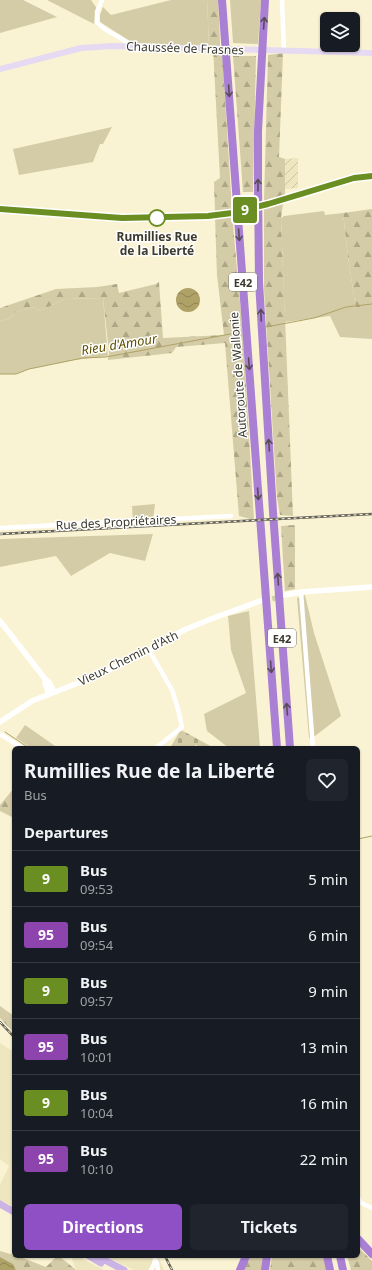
<!DOCTYPE html>
<meta charset="utf-8">
<style>
body{margin:0;font-family:"Noto Sans",sans-serif;background:#20242c;color:#f1f3f6;height:100vh;display:flex;flex-direction:column;font-size:15px;white-space:nowrap}
*{box-sizing:border-box;margin:0}
p{font-size:13px;color:#9ea1a6}
.icon{flex:none;width:22px;height:22px;fill:none;stroke:currentColor;stroke-width:2;stroke-linecap:round;stroke-linejoin:round}
.map{position:relative;flex:1;overflow:hidden}
.sheet{position:absolute;left:12px;top:746px;width:348px;height:512px;display:flex;flex-direction:column;background:#171b24;border-radius:6px;box-shadow:0 1px 3px #0004}
.sheet>*{flex:none}
.badge{padding:0 8px;border-radius:3px;font-size:14px;line-height:26px}
.controls{position:absolute;left:320px;top:12px;display:grid;gap:8px}
.controls a{display:grid;place-items:center;width:40px;height:40px;border-radius:6px;background:#171b24;box-shadow:0 1px 3px #0004;font-size:20px}
.map>.badge{position:absolute;translate:-50% -50%;box-shadow:0 0 0 2px #fff}
h2{padding:0 12px;font-size:15px;line-height:36px}
.round{display:grid;place-items:center;flex:none;width:42px;height:42px;border-radius:6px;background:#20242c}
.headline{display:flex;align-items:center;justify-content:space-between;height:68px;padding:0 12px}
h1{font-size:19px;font-weight:700;line-height:30px}
.primary-button{display:flex;gap:8px;margin-top:auto;padding:8px 12px}
.primary-button a{flex:1;height:46px;border-radius:6px;background:#8f50c5;color:#fff;font-size:16px;font-weight:700;line-height:46px;text-align:center}
.primary-button a+a{background:#20242c;color:#f1f3f6}
ul{padding:0;list-style:none}
li{display:flex;align-items:center;gap:12px;height:56px;padding:0 12px;border-top:1px solid #363941}
li div{flex:1}
li b{display:block;font-size:15px}
li em{font-style:normal}
li .badge{min-width:44px;font-weight:700;text-align:center}
.map>svg:first-child{display:block}
</style>
<div class="map">
<svg width="372" height="1270" viewBox="0 0 372 1270">
<defs>
<pattern id="industrial-furrows" width="10" height="10" patternUnits="userSpaceOnUse"><rect width="10" height="10" fill="#eee6bf"/><path d="M-1 1l2-2M0 10L10 0M9 11l2-2" fill="none" stroke="#cdc6a4"/></pattern>
<pattern id="forest-firs" width="22" height="20" patternUnits="userSpaceOnUse"><rect width="22" height="20" fill="#d4cca6"/><path d="M5 1l3.5 6h-7zM16 11l3.5 6h-7z" fill="#ada788"/></pattern>
<pattern id="cemetery-stones" width="16" height="16" patternUnits="userSpaceOnUse"><rect width="16" height="16" fill="#d4cca6"/><path d="M2 7V4a2 2 0 0 1 4 0v3zM10 15v-3a2 2 0 0 1 4 0v3z" fill="#ada788"/></pattern>
<pattern id="water-waves" width="16" height="10" patternUnits="userSpaceOnUse"><rect width="16" height="10" fill="#afa267"/><path d="M0 5q4-4 8 0t8 0" fill="none" stroke="#908555"/></pattern>
</defs>
<rect width="100%" height="100%" fill="#faf3d3"/>
<path fill="#eee6bf" d="M0 1043 14 1052V1207L0 1200V1185L9 1166 0 1159Z
M71 1256H77L104 1270H76Z
M105 1256H158L164 1270H134Z"/>
<path fill="url(#industrial-furrows)" d="M298 158V188L285 189V159Z"/>
<path fill="#d4cca6" d="M0 0H23L57 17 0 33Z
M47 0H91L96 7 94 24Z
M171 0H207L209 46 133 43 100 22V15L103 7 111 15Z
M230 0H261L258 44 233 43Z
M112 127 103 144H100L93 162 19 175 13 149Z
M324 211 325 215 343 213 348 257 356 309H372V339L340 337 330 316 285 322 281 218 284 216Z
M103 298 108 356 74 360 29 369 16 374H0V321L10 318 16 312 33 307 40 311 65 299Z
M155 504 153 520 133 523 132 506Z
M153 534 145 561 110 553 71 576 56 556 0 567V539Z
M305 595 314 633 341 716 315 736 309 738 297 598Z
M249 611 260 748H229L207 731 204 714 246 693 231 650 228 616Z
M25 725 58 748H31L16 738Z"/>
<path fill="url(#forest-firs)" d="M207 0H218L220 39V46H209Z
M213 48 222 49 232 210 215 211 214 182 220 178Z
M283 53 279 157 285 159V195L264 201 268 55Z
M233 56H256L253 192H243Z
M283 204 281 218 293 516 280 515 277 498 264 289V209Z
M372 209V309H356L348 257 343 213Z
M232 214 243 336 254 520 239 516 225 343 176 347 172 353 108 360 109 352 103 298 65 299 40 311 33 307 16 312 10 318 0 321V308L56 289 97 287 117 284 119 293 156 284 159 282 163 338 224 335 217 275 215 217Z
M295 525V589L285 591 281 526Z
M14 788V818L0 811V805Z
M0 1006 14 1016V1033L0 1018Z
M358 1247 372 1261V1270H351L347 1256H358Z
M0 1251 14 1255V1256H18L46 1267 57 1256H59L76 1270H16L13 1264 0 1257Z
M247 1256H265L263 1270H242Z
M272 1256H330L333 1270H270Z"/>
<path fill="url(#cemetery-stones)" d="M180 731H183L214 748H201L196 745 193 748H170Z"/>
<path fill="url(#water-waves)" d="M176 300a12 12 0 1 1 24 0a12 12 0 1 1-24 0Z
M0 1257 13 1264 16 1270H0Z"/>
<g fill="none" stroke-linecap="round" stroke-linejoin="round">
<path stroke="#afa267" stroke-width="1" d="M266 327 314 318 346 307 372 304
M0 374H16L29 369 83 358 106 357 241 332
M5 732 29 748
M358 839 372 836"/>
<path stroke="#d4ceb2" stroke-width="5.5" stroke-dasharray="5.5 3" stroke-linecap="butt" d="M264 601 283 596"/>
<path stroke="#fff" stroke-width="4.5" d="M102 0 97 12V22C105 33 121 35 131 46
M282 0 284 50
M263 205 354 178 372 176
M0 209C77 215 155 224 232 213
M247 209 252 208
M0 528 231 516
M301 592 313 748
M149 650 172 690 178 709 182 727 156 748
M0 734 22 748
M358 1198 361 1203 372 1208
M154 1256 157 1263 158 1270
M151 1270 154 1264 155 1260"/>
<path stroke="#fff" stroke-width="5.5" d="M285 595 301 592 372 587
M0 621 46 680 49 682 54 692
M46 680 45 683 49 694
M0 722 32 701 101 674 149 650 184 630 211 619 260 601"/>
<path stroke="#e6d9f2" stroke-width="6" d="M0 69 81 48 113 46 372 53"/>
<path stroke="#ccb3e5" stroke-width="7" d="M0 1204 14 1212
M89 1256 101 1263
M97 1256 124 1270"/>
<path stroke="#aa80d4" stroke-width="8" d="M222 0 277 748
M265 0 258 131V184L259 282 273 512 290 748
M358 1239 372 1254
M327 1256 330 1270
M340 1256 343 1270
M240 1270 246 1256
M265 1270 267 1256"/>
<g stroke="#646150" stroke-width="2.5">
<path id="rail" d="M0 534 372 514
M0 1022 14 1037
M165 1256 172 1270"/>
</g>
<use href="#rail" stroke="#fff" stroke-width="1" stroke-dasharray="3" stroke-linecap="butt"/>
</g>
<defs><path id="oneway-shaft" d="M-6 0H5M1.5-3L5.5 0L1.5 3" fill="none" stroke-width="1.6" stroke-linecap="round" stroke-linejoin="round"/></defs>
<g stroke="#584c58">
<use href="#oneway-shaft" transform="translate(264 23) rotate(-86)"/>
<use href="#oneway-shaft" transform="translate(229 91) rotate(86)"/>
<use href="#oneway-shaft" transform="translate(258 185) rotate(-90)"/>
<use href="#oneway-shaft" transform="translate(239 235) rotate(86)"/>
<use href="#oneway-shaft" transform="translate(261 315) rotate(-92)"/>
<use href="#oneway-shaft" transform="translate(249 364) rotate(86)"/>
<use href="#oneway-shaft" transform="translate(269 445) rotate(-94)"/>
<use href="#oneway-shaft" transform="translate(258 494) rotate(86)"/>
<use href="#oneway-shaft" transform="translate(278 579) rotate(-94)"/>
<use href="#oneway-shaft" transform="translate(271 667) rotate(86)"/>
<use href="#oneway-shaft" transform="translate(287 709) rotate(-94)"/>
</g>
<g fill="none" stroke-linecap="round" stroke-linejoin="round">
<g stroke="#fff" stroke-width="9">
<path id="line" d="M0 209 122 218 208 216 232 213 268 204 354 178 372 176"/>
</g>
<use href="#line" stroke="#6b8e23" stroke-width="6"/>
</g>
<circle fill="#fff" stroke="#6b8e23" stroke-width="2" cx="157" cy="218" r="8"/>
<g text-anchor="middle" dominant-baseline="central" stroke-width="3" stroke-linejoin="round" paint-order="stroke">
<g fill="#fff" stroke="#77766d" stroke-width="1">
<rect x="229" y="273" width="28" height="18" rx="3"/>
<rect x="268" y="629" width="28" height="18" rx="3"/>
</g>
<g font-size="11" font-weight="bold" fill="#3d3b2e">
<text x="243" y="282">E42</text>
<text x="282" y="638">E42</text>
</g>
<g font-size="12" fill="#3d3b2e" stroke="#fff">
<text transform="translate(185 48) rotate(2)">Chaussée de Frasnes</text>
<text transform="translate(238 375) rotate(-94)">Autoroute de Wallonie</text>
<text transform="translate(116 522) rotate(-3)">Rue des Propriétaires</text>
<text transform="translate(128 658) rotate(-26)">Vieux Chemin d'Ath</text>
</g>
<g font-size="12" font-weight="bold" fill="#3d3b2e" stroke="#fff">
<text x="157" y="236">Rumillies Rue<tspan x="157" dy="14">de la Liberté</tspan></text>
</g>
<g font-size="13" font-style="italic" fill="#5d5001" stroke="#fff">
<text transform="translate(119 344) rotate(-9)">Rieu d'Amour</text>
</g>
</g>
</svg>
<div class="controls">
<a><svg class="icon" aria-label="layers" viewBox="0 0 24 24"><path d="M12 4l9 5-9 5-9-5zM3 14l9 5 9-5"/></svg></a>
</div>
<b class="badge" style="left:245px;top:210px;background:#6b8e23;color:#fff">9</b>
<section class="sheet">
<div class="headline"><div><h1>Rumillies Rue de la Liberté</h1><p>Bus</p></div><a class="round"><svg class="icon" aria-label="heart" viewBox="0 0 24 24"><path d="M12 20l-8-8c-3-5 5-10 8-4 3-6 11-1 8 4z"/></svg></a></div>
<h2>Departures</h2>
<ul>
<li><span class="badge" style="background:#6b8e23;color:#fff">9</span><div><b>Bus</b><p>09:53</p></div><em>5 min</em></li>
<li><span class="badge" style="background:#8e44ad;color:#fff">95</span><div><b>Bus</b><p>09:54</p></div><em>6 min</em></li>
<li><span class="badge" style="background:#6b8e23;color:#fff">9</span><div><b>Bus</b><p>09:57</p></div><em>9 min</em></li>
<li><span class="badge" style="background:#8e44ad;color:#fff">95</span><div><b>Bus</b><p>10:01</p></div><em>13 min</em></li>
<li><span class="badge" style="background:#6b8e23;color:#fff">9</span><div><b>Bus</b><p>10:04</p></div><em>16 min</em></li>
<li><span class="badge" style="background:#8e44ad;color:#fff">95</span><div><b>Bus</b><p>10:10</p></div><em>22 min</em></li>
</ul>
<div class="primary-button"><a>Directions</a><a>Tickets</a></div>
</section>
</div>
